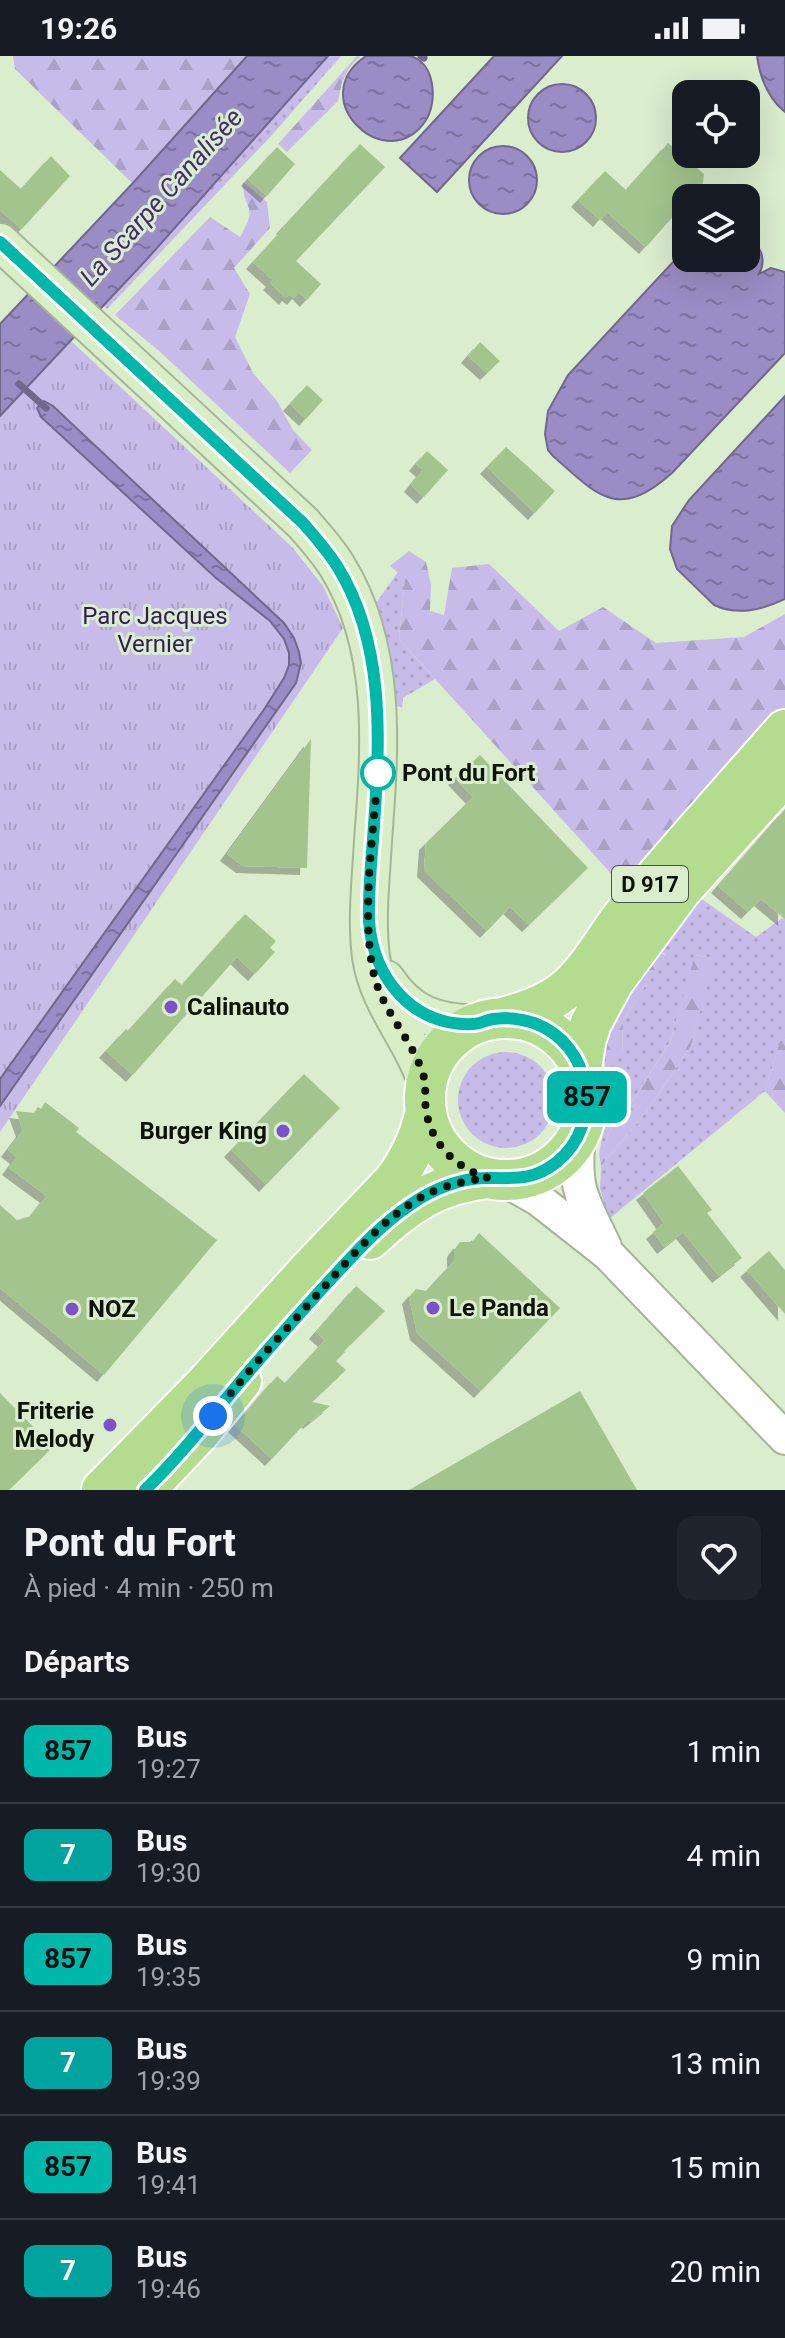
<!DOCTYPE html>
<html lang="fr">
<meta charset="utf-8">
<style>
body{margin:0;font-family:Roboto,sans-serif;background:#20242c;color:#f1f3f6;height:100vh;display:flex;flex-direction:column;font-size:30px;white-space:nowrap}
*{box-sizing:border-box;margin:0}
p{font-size:26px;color:#9ea1a6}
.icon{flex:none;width:44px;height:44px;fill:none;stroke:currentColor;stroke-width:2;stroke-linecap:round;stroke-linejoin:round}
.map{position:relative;height:1434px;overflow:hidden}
.details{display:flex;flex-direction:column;background:#171b24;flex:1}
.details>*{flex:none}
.badge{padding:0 16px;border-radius:12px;font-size:28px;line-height:52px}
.tools{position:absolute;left:672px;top:24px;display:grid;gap:16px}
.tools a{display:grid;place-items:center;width:88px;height:88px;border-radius:16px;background:#171b24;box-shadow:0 8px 32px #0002;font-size:40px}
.you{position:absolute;width:40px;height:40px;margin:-20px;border:6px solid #fff;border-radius:50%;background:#1a73e8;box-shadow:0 0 0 12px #1a73e833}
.map>.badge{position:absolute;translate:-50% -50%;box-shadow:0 0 0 4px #fff}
h2{padding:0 24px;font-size:30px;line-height:72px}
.round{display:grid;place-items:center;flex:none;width:84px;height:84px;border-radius:16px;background:#20242c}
.overview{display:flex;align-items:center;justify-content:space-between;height:136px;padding:0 24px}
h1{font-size:38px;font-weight:800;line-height:60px}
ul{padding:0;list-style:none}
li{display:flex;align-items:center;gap:24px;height:104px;padding:0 24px;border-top:2px solid #363941}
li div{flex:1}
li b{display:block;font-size:30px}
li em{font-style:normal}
li .badge{min-width:88px;font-weight:700;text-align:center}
.status{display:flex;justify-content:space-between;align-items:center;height:56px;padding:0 40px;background:#171b24;direction:ltr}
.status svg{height:22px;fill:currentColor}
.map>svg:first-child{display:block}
</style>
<div class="status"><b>19:26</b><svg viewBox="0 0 49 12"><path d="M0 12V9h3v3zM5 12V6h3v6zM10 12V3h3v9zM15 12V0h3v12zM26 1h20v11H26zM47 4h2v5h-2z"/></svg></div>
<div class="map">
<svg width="785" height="1434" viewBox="0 0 785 1434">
<defs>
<pattern id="grass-dots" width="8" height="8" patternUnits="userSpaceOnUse" patternTransform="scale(2)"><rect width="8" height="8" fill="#c7bce9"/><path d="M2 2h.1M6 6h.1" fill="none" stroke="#aaa1c6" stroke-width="1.8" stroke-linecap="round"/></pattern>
<pattern id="forest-firs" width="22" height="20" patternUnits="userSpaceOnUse" patternTransform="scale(2)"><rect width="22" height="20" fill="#c7bce9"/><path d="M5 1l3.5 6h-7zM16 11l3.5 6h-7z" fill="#aaa1c6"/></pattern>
<pattern id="park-tufts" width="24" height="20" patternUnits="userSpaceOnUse" patternTransform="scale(2)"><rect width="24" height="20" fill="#c7bce9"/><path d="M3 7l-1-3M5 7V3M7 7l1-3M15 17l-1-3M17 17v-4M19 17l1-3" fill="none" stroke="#aaa1c6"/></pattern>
<pattern id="water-ripples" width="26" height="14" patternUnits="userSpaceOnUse" patternTransform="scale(2)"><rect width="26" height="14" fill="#9a8cc4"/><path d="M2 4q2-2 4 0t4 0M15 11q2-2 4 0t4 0" fill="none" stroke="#7c719d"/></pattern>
<filter id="shadow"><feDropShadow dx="-7" dy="7" stdDeviation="0" flood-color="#0004"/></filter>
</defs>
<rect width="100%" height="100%" fill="#daedcd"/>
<path fill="url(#grass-dots)" d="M328 0H341L272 79 107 253 104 250Z
M398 516 405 522 399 583 435 623 403 642 402 652 393 648 374 550Z
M700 842 756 881 785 860V983L780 986 765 1035 609 1163 600 1133 601 1110 646 1056 691 990 713 902 696 899 670 986 629 1050 615 1065 599 1097 609 1050 604 999H622L623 965 665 898 656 895Z
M458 1044a48 48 0 1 1 96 0a48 48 0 1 1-96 0Z"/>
<path fill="url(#forest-firs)" d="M13 0H247L133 128 15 13Z
M357 0H360L349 12 342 26 338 45 287 96 278 88Z
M243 126 267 146 270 172 234 212 250 238 235 281 253 317 277 345 293 374 312 394 290 417 158 294 115 259 210 161 240 181C260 147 242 154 243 126Z
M409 495 426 506 431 529 430 555 444 559 452 512 489 508 559 575 603 551 656 587 744 581 785 558V655L624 832 399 583 405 522 390 510Z
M656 895 665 899 623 965 622 999H604C610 959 635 928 656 895Z
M695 899 714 902 691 990 646 1056 601 1110 599 1097 615 1065 629 1050 670 986Z
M785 983V1057L765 1035 780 985Z"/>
<path fill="url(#park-tufts)" d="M70 284 292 491 323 530 343 572 0 1076V360Z"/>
<path fill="url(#water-ripples)" stroke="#6f688c" stroke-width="2" d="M247 0H328L148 202 0 360V268L133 127Z
M366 0C379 0 396 0 410 0 435 6 438 45 426 64 388 123 302 43 366 0Z
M494 0H562L437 136 400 102Z
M757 0H785V56C768 42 760 22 757 0Z
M528 62a34 34 0 1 1 68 0a34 34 0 1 1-68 0Z
M469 124a34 34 0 1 1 68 0a34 34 0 1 1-68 0Z
M746 177C759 190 768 201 759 218L771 212 785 216V297L672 417C618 465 598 440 553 400L548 394 545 378 548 355 568 319 686 192V202H746Z
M785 340V543C762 554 738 560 714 549L677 513 670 493 672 470 689 444Z
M44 345 53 350 284 567 294 582 299 596 301 607 296 627 0 1050V1023L263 655 284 622 289 609V597L284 583 270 565 216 522 41 361 37 352Z"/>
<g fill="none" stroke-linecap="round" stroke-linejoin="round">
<path stroke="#6f688c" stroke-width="7" d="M421 0 424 2
M19 328 46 352"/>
</g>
<path fill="#a3c48d" filter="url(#shadow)" d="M668 87 704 118 703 127 690 142H686V146L646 191 607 156 600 164 578 144 605 115 626 134Z
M360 88 385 111 296 205 321 228 307 244 299 236 294 242 289 238 286 242 270 227 273 224 253 206 284 172 283 171Z
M277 91 295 108 267 140 248 123Z
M51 100 70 120 22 173 0 154V114L21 133Z
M480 286 500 305 487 317 468 300Z
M307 329 323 344 306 363 290 348Z
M506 391 555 435 535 457 487 411Z
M427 395 448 414 424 441 411 429 423 414 416 408Z
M311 683 307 812 243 810 227 798Z
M480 699 588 812 529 869 510 851 487 875 424 814 426 787 473 741 455 722Z
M785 753V863L761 843 748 856 718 830Z
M245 858 276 885 270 892 275 896 255 918 237 901 133 1019 106 995 126 973 128 975 175 923 182 929Z
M304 1018 340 1052 266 1129 231 1094Z
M45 1046 79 1072 76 1076 217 1184 104 1319 0 1232V1149L17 1164 31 1160 47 1140 9 1112 17 1101 8 1094 23 1074 16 1055 34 1057 38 1051 41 1053Z
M678 1110 712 1154 707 1157 742 1202 719 1220 683 1176 664 1191 653 1176 664 1167 643 1137Z
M479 1177 560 1252 481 1335 417 1277 409 1241 416 1233 426 1235 454 1205V1194L460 1186H472Z
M769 1195 785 1214V1258L747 1214Z
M356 1230 385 1255 344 1295 345 1296 336 1305 346 1314 312 1346 330 1350 310 1366 308 1364 272 1403 235 1369 277 1320 285 1327 325 1284 316 1276Z
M580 1335 637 1434H409Z
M0 1337 53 1391 9 1434H0Z"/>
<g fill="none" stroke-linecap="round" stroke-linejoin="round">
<g stroke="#a4b698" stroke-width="36">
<path id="tertiary" d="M579 1079C573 1135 583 1143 605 1191
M504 1124 538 1143 608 1198 785 1382"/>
</g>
<g stroke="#a4b698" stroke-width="40">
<path id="secondary" d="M0 186 303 467C315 481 328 495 337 510 388 592 380 693 373 785 371 823 366 862 371 901 378 949 413 983 427 1029
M386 923C410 959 435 966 476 968"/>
</g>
<g stroke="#fff" stroke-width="44">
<path id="primary" d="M503 962C524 956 546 949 564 935 591 913 606 880 628 854 679 793 732 734 785 674
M425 1043a81 81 0 1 1 162 0a81 81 0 1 1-162 0Z
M581 1012 586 982 591 967 613 926 681 834 785 719
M370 1183C407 1148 436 1128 488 1122
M102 1434 204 1330 310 1213 393 1126C410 1104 420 1082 426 1055
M145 1434 200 1376 241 1325"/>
</g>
<use href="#tertiary" stroke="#fff" stroke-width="32"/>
<use href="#secondary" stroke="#d9eec7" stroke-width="36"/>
<use href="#primary" stroke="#b3dc8f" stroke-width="40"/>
</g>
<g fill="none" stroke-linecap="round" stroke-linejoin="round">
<g stroke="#fff" stroke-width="18">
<path id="line" d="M0 186 303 467C315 481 327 494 337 510 385 586 380 683 374 769 372 801 368 833 369 865 373 922 413 971 473 968 480 968 486 964 493 963 506 961 521 963 534 967 592 988 605 1067 557 1106 533 1125 515 1122 486 1122 460 1122 431 1134 410 1149 376 1172 349 1204 321 1234 294 1264 266 1295 240 1326 209 1363 180 1400 145 1434"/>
</g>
<use href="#line" stroke="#00b8a9" stroke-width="12"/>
<path stroke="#0c1308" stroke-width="8" stroke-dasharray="0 14.4" d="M213 1360C245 1318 281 1279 316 1240 347 1206 378 1167 418 1143 440 1130 463 1125 488 1122 456 1112 431 1088 426 1054 424 1041 427 1030 423 1018 413 987 390 963 378 932 358 879 374 770 378 717"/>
</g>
<circle fill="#fff" stroke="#00b8a9" stroke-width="4" cx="378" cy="717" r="16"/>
<g fill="#7c52cb" stroke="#daedcd" stroke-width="3">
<circle cx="171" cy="951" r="8"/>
<circle cx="283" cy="1075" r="8"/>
<circle cx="433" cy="1252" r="8"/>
<circle cx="72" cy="1253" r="8"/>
<circle cx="110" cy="1369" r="8"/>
</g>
<g text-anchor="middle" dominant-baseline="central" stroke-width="6" stroke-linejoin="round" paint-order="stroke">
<rect fill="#daedcd" stroke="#4a5443" stroke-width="2" x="612" y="810" width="76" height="36" rx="6"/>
<g font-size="22" font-weight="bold" fill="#0c1308">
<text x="650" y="828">D 917</text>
</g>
<g font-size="24" fill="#331a5d" stroke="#daedcd">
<text x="155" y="560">Parc Jacques<tspan x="155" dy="28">Vernier</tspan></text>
</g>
<g font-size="24" font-weight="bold" fill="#0c1308" stroke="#daedcd" text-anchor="start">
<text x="402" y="717">Pont du Fort</text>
</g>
<g font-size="24" font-weight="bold" fill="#0c1308" stroke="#daedcd" text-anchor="start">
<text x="187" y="951">Calinauto</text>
<text x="267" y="1075" text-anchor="end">Burger King</text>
<text x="449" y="1252">Le Panda</text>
<text x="88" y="1253">NOZ</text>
<text x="94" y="1355" text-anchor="end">Friterie<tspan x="94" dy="28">Melody</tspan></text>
</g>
<g font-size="26" font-style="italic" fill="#442c71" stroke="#daedcd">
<text transform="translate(161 141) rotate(-48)">La Scarpe Canalisée</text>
</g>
</g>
</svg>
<div class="tools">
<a><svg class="icon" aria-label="locate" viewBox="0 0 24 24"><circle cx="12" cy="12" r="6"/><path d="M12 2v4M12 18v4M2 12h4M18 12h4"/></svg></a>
<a><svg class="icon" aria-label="layers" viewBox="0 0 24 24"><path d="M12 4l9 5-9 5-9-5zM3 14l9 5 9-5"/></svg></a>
</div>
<div class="you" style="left:213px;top:1360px"></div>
<b class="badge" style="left:587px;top:1041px;background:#00b8a9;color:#111">857</b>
</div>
<section class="details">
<div class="overview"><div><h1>Pont du Fort</h1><p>À pied · 4 min · 250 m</p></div><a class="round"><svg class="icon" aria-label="heart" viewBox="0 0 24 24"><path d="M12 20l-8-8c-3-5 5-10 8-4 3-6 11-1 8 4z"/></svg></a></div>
<h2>Départs</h2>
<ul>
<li><span class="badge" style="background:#00b8a9;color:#111">857</span><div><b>Bus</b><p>19:27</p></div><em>1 min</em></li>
<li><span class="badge" style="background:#00a39e;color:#fff">7</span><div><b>Bus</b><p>19:30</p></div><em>4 min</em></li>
<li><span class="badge" style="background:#00b8a9;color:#111">857</span><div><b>Bus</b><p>19:35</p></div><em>9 min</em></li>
<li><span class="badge" style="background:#00a39e;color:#fff">7</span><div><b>Bus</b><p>19:39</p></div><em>13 min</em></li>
<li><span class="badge" style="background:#00b8a9;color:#111">857</span><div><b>Bus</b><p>19:41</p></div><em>15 min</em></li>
<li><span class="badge" style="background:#00a39e;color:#fff">7</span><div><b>Bus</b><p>19:46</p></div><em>20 min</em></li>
</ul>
</section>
